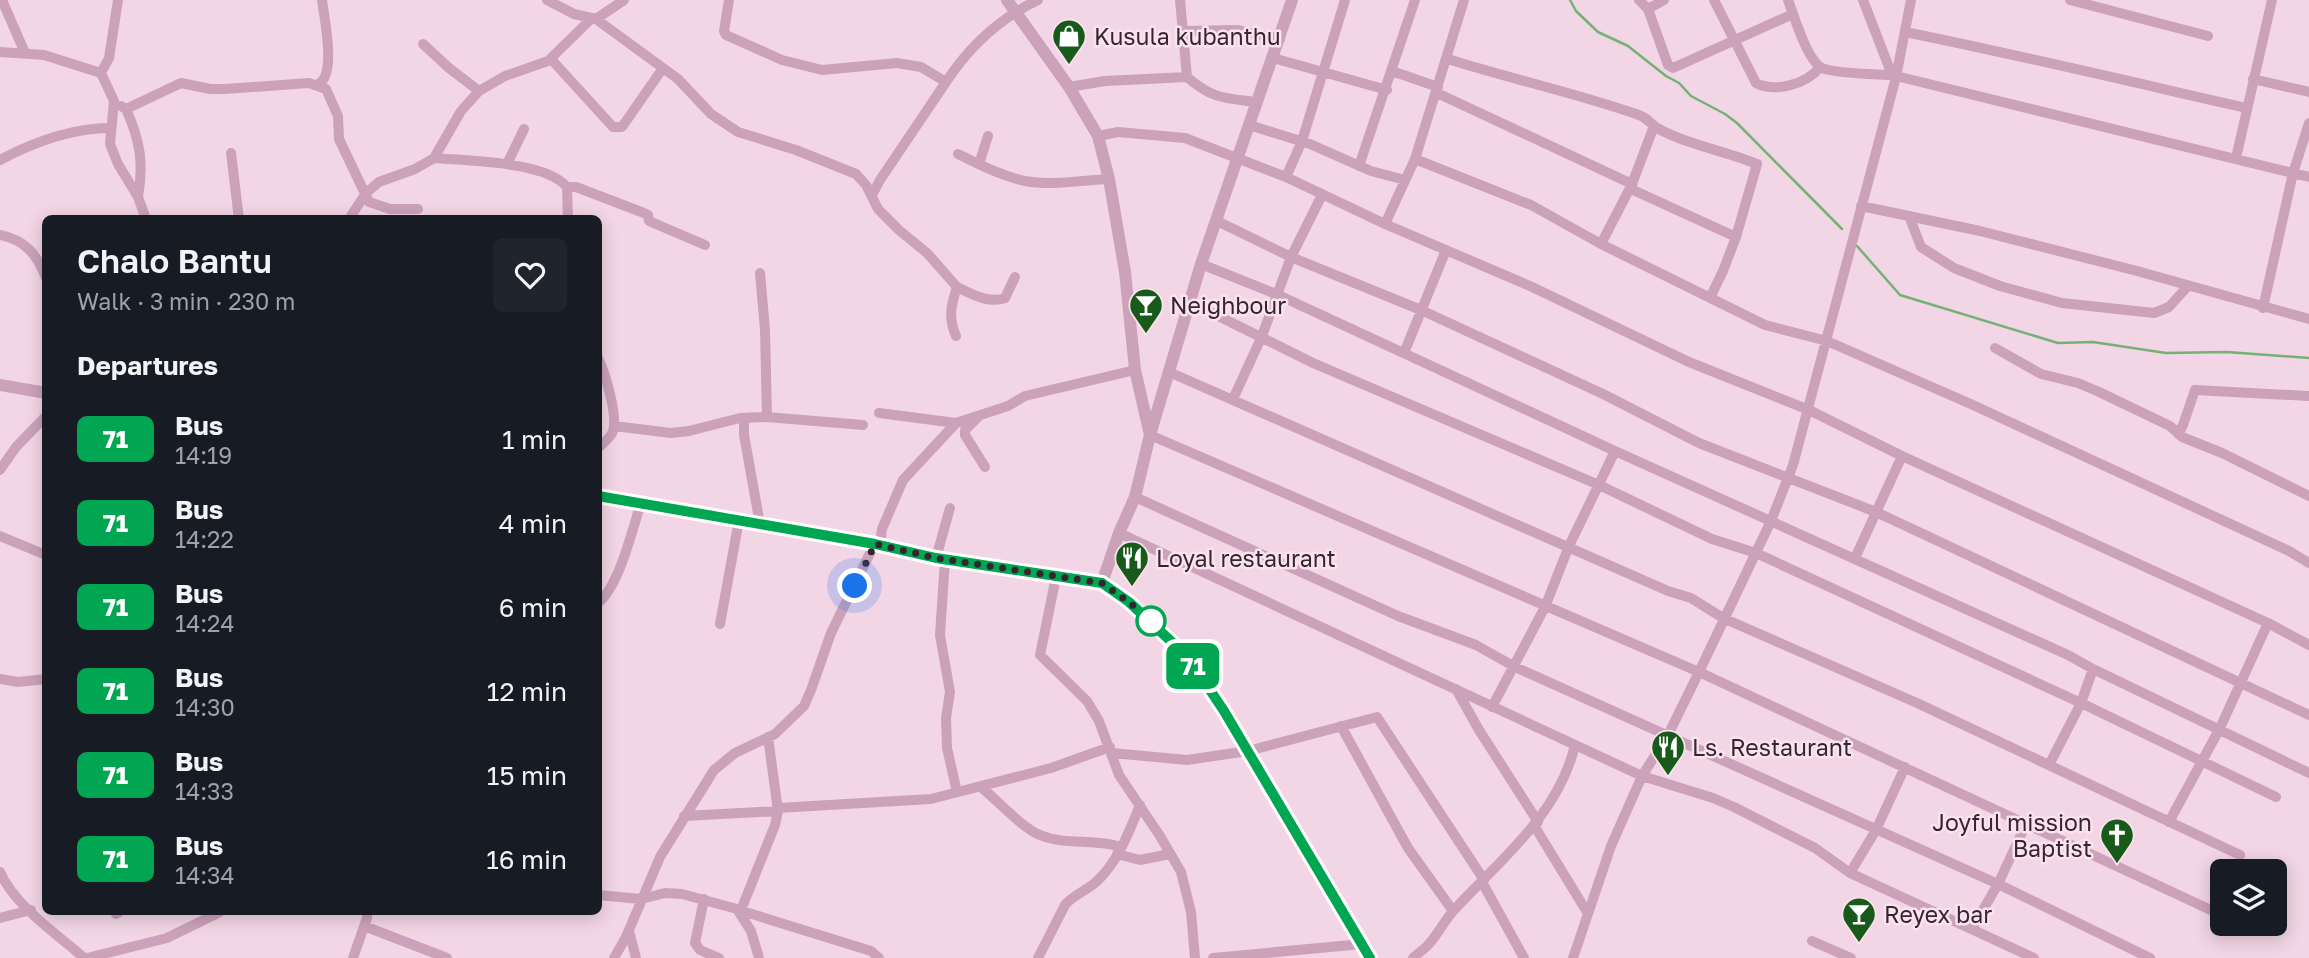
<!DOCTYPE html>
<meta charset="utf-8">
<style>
body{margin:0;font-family:"Golos Text",sans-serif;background:#20242c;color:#f1f3f6;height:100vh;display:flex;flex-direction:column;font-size:26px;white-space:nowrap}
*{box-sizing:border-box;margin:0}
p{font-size:23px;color:#9ea1a6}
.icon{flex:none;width:38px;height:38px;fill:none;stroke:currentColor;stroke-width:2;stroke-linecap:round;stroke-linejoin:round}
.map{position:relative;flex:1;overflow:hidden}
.details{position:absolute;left:42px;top:215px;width:560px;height:700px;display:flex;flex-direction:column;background:#171b24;border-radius:10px;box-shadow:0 4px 18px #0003}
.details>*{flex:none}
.badge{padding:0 14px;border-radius:10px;font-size:24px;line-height:46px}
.fabs{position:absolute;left:2210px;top:859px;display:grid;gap:14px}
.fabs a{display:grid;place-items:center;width:77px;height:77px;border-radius:10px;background:#171b24;box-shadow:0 4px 18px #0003;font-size:35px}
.you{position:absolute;width:35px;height:35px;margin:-18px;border:5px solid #fff;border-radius:50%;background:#1a73e8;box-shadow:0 0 0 10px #1a73e833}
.map>.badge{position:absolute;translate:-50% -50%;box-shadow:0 0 0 4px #fff}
h2{padding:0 35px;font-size:26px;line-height:63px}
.round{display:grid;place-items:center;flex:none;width:74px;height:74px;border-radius:10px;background:#20242c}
.headline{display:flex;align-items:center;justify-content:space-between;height:119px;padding:0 35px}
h1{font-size:33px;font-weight:600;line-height:52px}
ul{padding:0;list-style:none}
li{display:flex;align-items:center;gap:21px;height:84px;padding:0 35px}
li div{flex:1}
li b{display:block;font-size:26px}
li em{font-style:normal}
li .badge{min-width:77px;font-weight:700;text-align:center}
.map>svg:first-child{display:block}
</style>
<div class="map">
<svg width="2309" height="958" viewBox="0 0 2309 958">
<rect width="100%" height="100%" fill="#f3d6e5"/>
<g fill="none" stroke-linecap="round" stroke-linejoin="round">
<path stroke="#73b274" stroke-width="2.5" d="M1570 0 1576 11 1598 32 1628 46 1666 76 1679 83 1691 96 1725 114 1737 123 1842 229
M1857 246 1900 295 2058 343 2093 342 2166 353 2227 352 2309 358"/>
<path stroke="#cca2ba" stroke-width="10" d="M2 0 25 53
M547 0 574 14 596 19 678 79 711 114 738 132 796 150 856 174 866 185 878 209 899 230 927 253 957 287C951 305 948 318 956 336
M729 0 724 31 726 35 782 60 822 70 897 63 921 67 946 82C969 47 1000 18 1038 0
M1464 0 1415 159 1531 205 1601 244 1765 325 1827 341 1973 405 2289 551 2309 563
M1639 0 1648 9 1668 65 1673 68 1793 14
M1714 0 1756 83C1775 93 1807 84 1820 67
M1788 0C1794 16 1807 60 1822 68 1835 74 1876 74 1892 75L2309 177
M1863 0 1892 75
M2070 0 2208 36
M1648 9 1664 0
M596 19 624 0
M1184 31 1237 30 1280 39
M1905 32C2019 55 2132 82 2246 108
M423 44 449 68 479 91
M0 52 44 55 101 73 109 58 118 0
M1273 58 1387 90
M551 59 613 127H622L663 68
M1392 71 1438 87
M101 73 114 101 110 144 118 164 138 197 146 219
M1187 77C1212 99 1225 98 1256 102
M2253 79 2309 92
M316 85C338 79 324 18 322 0
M1069 87 1105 81 1187 77 1180 0
M1437 93 1632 184 1633 190 1736 237 1757 164C1725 151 1688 145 1657 128 1651 124 1647 118 1639 115 1576 93 1511 79 1448 59
M121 106 126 109C140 140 144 163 138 197
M126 109 181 83 210 89H225L309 83 326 89 338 116 339 139 369 202 390 209H418
M1249 125 1310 144 1371 171 1405 180
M1098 136 1118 132 1185 138 1286 177 1385 224 1530 286 1689 362 1809 410 1902 456 2268 623 2309 645
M231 153 239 219
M958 154C979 164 1001 176 1025 181 1052 186 1082 180 1109 179
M434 158C467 161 545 161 567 187L568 219
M2236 158 2272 0
M0 160C34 142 71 128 110 128
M507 164 524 129
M979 164 988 136
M1359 166 1415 0
M1286 177 1302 141 1345 0
M567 187H576L644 213 648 215 649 221 705 245
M872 195 880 180 946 82
M1861 206 1980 231 2137 271 2309 319
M1909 216 1921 247 1954 268 2000 286 2062 303 2154 313 2169 307 2188 286
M349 219 366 193 379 182 415 169 434 158 461 111 479 91 505 76 548 61 592 18
M1217 221 1291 257 1421 310 1603 394 1699 443 1876 512 2309 715
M1385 224 1415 159
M0 235C25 240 37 254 46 278
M1601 244 1632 184 1654 126
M1201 264 1276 294 1615 451 2068 655 2093 669 2309 773
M760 273 765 330 767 417
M957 287C971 294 989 304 1005 298L1015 277
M1710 298 1723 271 1736 237
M1190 302 1313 363 1599 485 1712 539 1756 553 2081 703 2276 797
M2263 308 2293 173 2309 123
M1995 348 2041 374 2078 383 2097 391 2170 426 2182 437 2222 453 2309 496
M1404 353 1446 250
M598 358C605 372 618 416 613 431 611 438 603 443 598 448
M1169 372 1668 591 1691 598 1723 618 1917 703 2240 855
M1233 399 1262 336 1291 257 1322 195
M879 413 956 423
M979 416 965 430V435L985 467
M744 418V435L760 524
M614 426 671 433 689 431 740 418 767 417 863 425
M2178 434 2183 425 2195 390 2309 396
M1150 435 1699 672 2213 911
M0 470 16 447 46 416
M1135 497 1398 616 1476 645 1515 667 1998 884 2150 958
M1119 533 1642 776 1713 798 1734 807 1815 848 1850 873 2034 958
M0 536 46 555
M880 545 882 529 903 480 956 423 1008 406 1025 396 1135 370
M936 558 950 508
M1855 558 1902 456
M945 560 940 635 950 692 946 718 947 748 957 792
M1056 577 1040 655 1087 701 1099 721 1119 775 1160 836 1181 872 1191 912 1195 958
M598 603C619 587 632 530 641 503
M720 624 739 520
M0 679 18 682 46 679
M1456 689 1479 730 1538 822
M1492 707 1545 607 1569 546 1615 451
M1341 726 1408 848 1453 911
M1112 753 1187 760 1248 751 1377 717 1484 880
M2049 765 2081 703 2093 669
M981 787C997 800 1022 828 1040 835 1066 846 1094 838 1121 847
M778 808 931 799 1051 768 1110 747
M684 816 778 811
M2169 822 2220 728 2268 623
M1535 827 1587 912
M1117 854 1140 860 1170 854
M0 872C14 905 57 934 84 958
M1850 873 1876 830 1905 767
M1482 882 1524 958
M598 895 641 899 665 893 682 894 737 909 751 931 759 958
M704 899 695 943 700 950 719 958
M739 910 871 951 879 958
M741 910 775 825 778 811 768 737
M116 914 119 912
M0 918 31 910
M364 926 447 958
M1972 929 1998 884 2026 824
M629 931 636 958
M1812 941 1851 958
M87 958 167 938 220 912
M353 958 367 918V912
M614 958 626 937 660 857 714 770 735 753 775 734 804 706 811 690 831 633 875 543
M1038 958 1065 905C1073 895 1086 891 1096 882 1118 862 1129 832 1140 805
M1213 958 1362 944
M1413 958C1418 953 1425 949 1429 944 1439 933 1445 919 1455 909 1501 859 1559 814 1575 745
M1573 958 1611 846 1642 776 1668 735 1699 672 1771 521 1793 465 1896 77 1911 0"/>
<path stroke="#cca2ba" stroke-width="12" d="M1007 0 1069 87 1098 136 1109 179 1125 272 1135 370 1150 435 1135 497 1119 533 1102 583
M0 385 46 393
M1150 435 1201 264 1292 0
M598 496 875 543 945 560 1102 583 1130 602 1175 645 1200 675 1224 711 1370 958"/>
</g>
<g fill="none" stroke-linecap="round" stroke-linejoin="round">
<g stroke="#fff" stroke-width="16">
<path id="line" d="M598 496 875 544 936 558 1102 583 1129 602 1175 645 1200 675 1224 711 1370 958"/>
</g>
<use href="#line" stroke="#00a651" stroke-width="10"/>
<path stroke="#352531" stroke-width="7" stroke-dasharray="0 12.6" d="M855 586 875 544 936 558 1102 583 1129 602 1151 621"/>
</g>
<defs>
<g id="shop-pin" transform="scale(1.75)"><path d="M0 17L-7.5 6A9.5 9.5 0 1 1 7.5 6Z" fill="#175a1a" stroke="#fbe3ee"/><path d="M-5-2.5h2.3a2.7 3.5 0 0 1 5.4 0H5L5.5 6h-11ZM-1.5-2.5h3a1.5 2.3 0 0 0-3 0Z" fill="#fff"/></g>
<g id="bar-pin" transform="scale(1.75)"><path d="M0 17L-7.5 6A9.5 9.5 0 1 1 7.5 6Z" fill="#175a1a" stroke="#fbe3ee"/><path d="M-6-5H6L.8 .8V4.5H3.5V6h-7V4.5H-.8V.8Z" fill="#fff"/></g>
<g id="restaurant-pin" transform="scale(1.75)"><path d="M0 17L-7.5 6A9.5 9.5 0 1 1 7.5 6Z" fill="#175a1a" stroke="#fbe3ee"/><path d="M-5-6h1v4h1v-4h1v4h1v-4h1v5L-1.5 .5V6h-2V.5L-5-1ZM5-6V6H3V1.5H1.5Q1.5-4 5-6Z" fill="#fff"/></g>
<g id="church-pin" transform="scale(1.75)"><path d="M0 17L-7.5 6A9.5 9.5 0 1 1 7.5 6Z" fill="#175a1a" stroke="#fbe3ee"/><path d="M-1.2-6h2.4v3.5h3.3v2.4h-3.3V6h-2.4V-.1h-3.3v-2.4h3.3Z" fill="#fff"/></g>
</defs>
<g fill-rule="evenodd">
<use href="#shop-pin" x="1069" y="36"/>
<use href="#bar-pin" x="1146" y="305"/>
<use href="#restaurant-pin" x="1132" y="558"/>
<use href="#restaurant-pin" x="1668" y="747"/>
<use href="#church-pin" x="2117" y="835"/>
<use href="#bar-pin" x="1859" y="914"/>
</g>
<circle fill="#fff" stroke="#00a651" stroke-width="3.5" cx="1151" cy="621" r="14"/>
<g text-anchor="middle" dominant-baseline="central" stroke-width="5" stroke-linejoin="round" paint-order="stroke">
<g font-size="23" fill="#352531" stroke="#fbe3ee" text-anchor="start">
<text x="1094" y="36">Kusula kubanthu</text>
<text x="1170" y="305">Neighbour</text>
<text x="1156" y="558">Loyal restaurant</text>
<text x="1692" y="747">Ls. Restaurant</text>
<text x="2092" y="822" text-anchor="end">Joyful mission<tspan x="2092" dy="26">Baptist</tspan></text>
<text x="1884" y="914">Reyex bar</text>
</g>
</g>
</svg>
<div class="fabs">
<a><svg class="icon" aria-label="layers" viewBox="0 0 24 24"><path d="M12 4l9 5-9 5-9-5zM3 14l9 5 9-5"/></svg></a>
</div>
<div class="you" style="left:855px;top:586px"></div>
<b class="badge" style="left:1193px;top:666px;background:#00a651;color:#fff">71</b>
<section class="details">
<div class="headline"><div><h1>Chalo Bantu</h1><p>Walk · 3 min · 230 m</p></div><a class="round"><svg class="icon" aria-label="heart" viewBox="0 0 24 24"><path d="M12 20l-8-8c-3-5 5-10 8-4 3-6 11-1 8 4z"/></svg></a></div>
<h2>Departures</h2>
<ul>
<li><span class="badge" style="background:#00a651;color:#fff">71</span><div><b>Bus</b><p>14:19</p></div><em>1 min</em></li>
<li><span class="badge" style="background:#00a651;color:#fff">71</span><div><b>Bus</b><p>14:22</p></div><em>4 min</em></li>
<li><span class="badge" style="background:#00a651;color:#fff">71</span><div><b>Bus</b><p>14:24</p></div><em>6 min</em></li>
<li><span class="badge" style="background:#00a651;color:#fff">71</span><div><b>Bus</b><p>14:30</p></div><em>12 min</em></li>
<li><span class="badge" style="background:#00a651;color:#fff">71</span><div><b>Bus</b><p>14:33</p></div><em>15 min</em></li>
<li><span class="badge" style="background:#00a651;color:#fff">71</span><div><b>Bus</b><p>14:34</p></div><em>16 min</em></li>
</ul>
</section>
</div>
